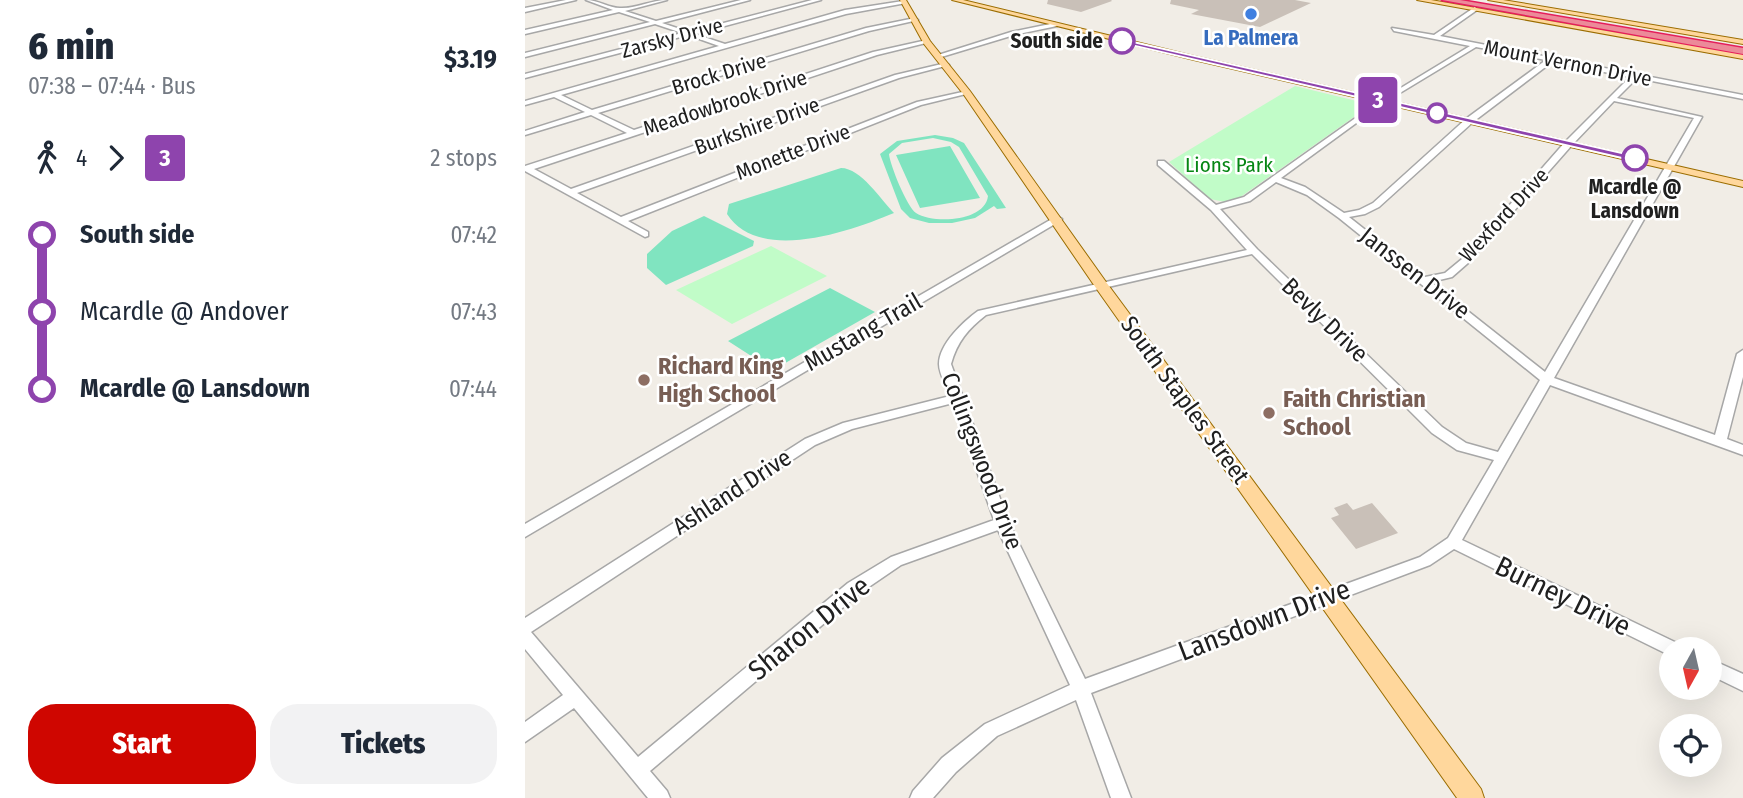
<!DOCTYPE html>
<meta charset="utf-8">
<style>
body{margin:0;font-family:"Fira Sans Condensed",sans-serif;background:#f2f2f3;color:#1f2937;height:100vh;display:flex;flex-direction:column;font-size:26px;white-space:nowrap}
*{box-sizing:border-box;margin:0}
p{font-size:23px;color:#747a83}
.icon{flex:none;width:38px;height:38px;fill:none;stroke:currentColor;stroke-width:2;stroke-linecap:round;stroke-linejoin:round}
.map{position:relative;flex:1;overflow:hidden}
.side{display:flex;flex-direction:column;background:#fff;width:525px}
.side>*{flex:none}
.badge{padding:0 14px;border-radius:5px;font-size:24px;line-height:46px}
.needle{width:46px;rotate:188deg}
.tools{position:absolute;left:1134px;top:637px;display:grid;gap:14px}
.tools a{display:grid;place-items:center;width:63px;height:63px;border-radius:50%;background:#fff;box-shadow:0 7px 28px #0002;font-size:35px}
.map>.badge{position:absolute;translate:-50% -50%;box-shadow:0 0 0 4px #fff}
.legs{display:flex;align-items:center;gap:10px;height:77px;padding:0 28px;font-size:23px}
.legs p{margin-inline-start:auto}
.headline{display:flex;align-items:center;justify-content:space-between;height:119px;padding:0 28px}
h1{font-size:38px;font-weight:800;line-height:52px}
.action{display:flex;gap:14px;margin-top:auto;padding:14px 28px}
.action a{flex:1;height:80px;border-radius:28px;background:#cf0600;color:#fff;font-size:28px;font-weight:800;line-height:80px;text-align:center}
.action a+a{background:#f2f2f3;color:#1f2937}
ul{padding:0 28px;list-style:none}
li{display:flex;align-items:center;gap:24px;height:77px;font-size:26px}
li i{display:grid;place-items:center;width:10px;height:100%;margin:0 9px;background:currentColor}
li i::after{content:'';width:18px;height:18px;margin:-9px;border:5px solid;border-radius:50%;background:#fff}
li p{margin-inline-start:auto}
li:first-child i{background:linear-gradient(#0000 50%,currentColor 0)}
li:last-child i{background:linear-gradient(currentColor 50%,#0000 0)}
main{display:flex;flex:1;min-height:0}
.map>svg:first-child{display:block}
</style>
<main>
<section class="side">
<div class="headline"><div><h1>6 min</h1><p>07:38 – 07:44 · Bus</p></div><b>$3.19</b></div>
<div class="legs"><svg class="icon" aria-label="walk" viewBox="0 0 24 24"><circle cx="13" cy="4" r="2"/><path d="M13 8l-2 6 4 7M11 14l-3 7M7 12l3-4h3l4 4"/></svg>4<svg class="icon" aria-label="forward" viewBox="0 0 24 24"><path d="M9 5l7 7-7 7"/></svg><b class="badge" style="background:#8e44ad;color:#fff">3</b><p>2 stops</p></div>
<ul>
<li><i style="color:#8e44ad"></i><b>South side</b><p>07:42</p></li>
<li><i style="color:#8e44ad"></i><span>Mcardle @ Andover</span><p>07:43</p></li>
<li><i style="color:#8e44ad"></i><b>Mcardle @ Lansdown</b><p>07:44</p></li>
</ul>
<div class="action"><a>Start</a><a>Tickets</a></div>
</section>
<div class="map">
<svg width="1218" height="798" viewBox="0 0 1218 798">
<rect width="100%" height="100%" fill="#f1ede6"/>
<path fill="#c1fcc8" d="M770 86 840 103 843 107 714 198 700 202 685 199 644 162Z
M246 246 302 276 207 324 151 290Z"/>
<path fill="#80e4c0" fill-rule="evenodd" d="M410 135 428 138 439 143 481 208 472 209 469 206 450 218 427 223H404L385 218 376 209 355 154 372 141ZM408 138 426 142 434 147 463 196C460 222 408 224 391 213 382 207 365 165 364 154L377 143Z
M425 146 455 198 395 208 371 155Z
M316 168C336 168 356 200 369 213 326 231 234 264 202 214L204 204Z
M179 216 229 241 228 246 141 285 122 268V254L147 231Z
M305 288 350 312 248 370 203 341Z"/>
<path fill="#c9c0b8" d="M523 0H586L587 1 556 12 522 4Z
M646 0H770L786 3 735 27 666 14 674 10 645 4Z
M822 503 828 510 847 503 873 533 831 549 806 518 814 515 809 508Z"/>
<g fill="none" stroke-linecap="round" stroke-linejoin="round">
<g stroke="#a7a7a7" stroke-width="3">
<path id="minor" d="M41 0H51L0 12V8Z
M61 0C73 0 84 8 95 8 111 9 126 0 142 0L100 11 131 21 216 0H225L137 23 164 32 287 0H296L170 34 200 44 320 10 378 1 381 3 321 14 36 95 67 110 341 28 390 18 393 20 344 31 73 113 109 130 348 52 402 40 405 42 352 55 9 169 46 189 370 75 421 63 424 65 374 78 52 193 96 217 392 102 442 91 445 93 396 105 103 221 123 232V236L120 237 0 171V166L102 133 66 115 0 135V131L60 112 29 97 0 105V101L194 46 163 35 0 78V74L157 33 130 24 0 57V53L125 22 94 12 0 34V30L88 10Z
M950 7 952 10 915 36 1218 95V99L1112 78 1092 98 1177 117 1029 378 1190 435 1212 354 1218 350V377L1202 439 1218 445V455L1025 385 937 540 1154 644 1156 649H1146V656L1142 654 929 549 905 565 566 693 606 798H586L551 700 472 736 431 772 408 798H385L388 791 417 758 460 724 545 685 473 530 376 565 335 593 125 771 142 791 145 798H123L49 708 0 742V722L38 695 0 649V618L280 439 318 423 425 396C422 387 414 374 414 364 414 344 439 321 453 311L722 250 686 210 633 165V161H639L691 205 719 197 856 100 945 46 869 31 867 28 909 35ZM951 47 1021 60 942 118 848 203 834 210 819 213 780 187 756 178 860 102ZM1027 62 1105 77 1041 141 937 259 920 273 900 277 824 217 840 214 854 207 948 122ZM1089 101 1169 118 1020 372 906 282 927 277 943 263 1047 145ZM751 182 782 195 814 218 1015 380 973 452 941 443 917 427 732 249 695 209 725 201ZM727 254 907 433 932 450 969 460 923 538 895 557 560 679 484 523 426 364C432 342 443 329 461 315ZM428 403 469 520 366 557 323 583 113 757 6 632 290 445 327 429Z
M530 23 532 26 489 35 413 58 410 56 486 32Z
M532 216 537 219 535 221 0 537V524Z
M1185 659 1218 674V691L1185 675Z"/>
</g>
<g stroke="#9b6d00" stroke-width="2">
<path id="major" d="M375 0H381L405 41 445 91 581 282 956 789 959 798H932L571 288 439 95 399 44Z
M427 0H438L669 56 1218 181V187L669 60Z
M892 0H906L1218 55V59Z
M963 0H978L1218 40V44Z"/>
</g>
<g stroke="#e51d5b" stroke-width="3">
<path id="highway" d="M917 0H935L1218 48V54Z"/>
</g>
<use href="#minor" fill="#fff" fill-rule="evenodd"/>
<use href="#major" fill="#ffd79c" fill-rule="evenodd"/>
<use href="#highway" fill="#ec8a99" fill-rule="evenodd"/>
</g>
<path fill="#8e44ad" stroke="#fff" stroke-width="2" d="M595 39 1110 156 1114 158 1110 161 597 43Z"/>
<circle fill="#3f7fe0" stroke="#fff" stroke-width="2.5" cx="726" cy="14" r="7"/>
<g fill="#fff" stroke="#8e44ad" stroke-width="3.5">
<circle cx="597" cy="41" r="12"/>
<circle cx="912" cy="113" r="9"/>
<circle cx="1110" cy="158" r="12"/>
</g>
<g fill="#8d6e63" stroke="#fff" stroke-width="2.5">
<circle cx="119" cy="380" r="7"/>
<circle cx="744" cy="413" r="7"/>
</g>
<g text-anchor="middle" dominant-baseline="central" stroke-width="5" stroke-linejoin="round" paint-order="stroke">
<g font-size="21" fill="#202020" stroke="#fff">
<text transform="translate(147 38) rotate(-15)">Zarsky Drive</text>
<text transform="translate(1043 63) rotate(11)">Mount Vernon Drive</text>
<text transform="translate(194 74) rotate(-17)">Brock Drive</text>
<text transform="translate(200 103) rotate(-18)">Meadowbrook Drive</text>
<text transform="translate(232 126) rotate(-20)">Burkshire Drive</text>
<text transform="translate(268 152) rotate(-21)">Monette Drive</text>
<text transform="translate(979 215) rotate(-47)">Wexford Drive</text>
</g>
<g font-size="21" font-weight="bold" fill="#366cbe" stroke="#fff">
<text x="726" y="38">La Palmera</text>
</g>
<g font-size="21" font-weight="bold" fill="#202020" stroke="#fff" text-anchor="end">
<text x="578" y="41">South side</text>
<text x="1110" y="187" text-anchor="middle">Mcardle @<tspan x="1110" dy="24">Lansdown</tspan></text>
</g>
<g font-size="21" fill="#068614" stroke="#fff">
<text x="704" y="165">Lions Park</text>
</g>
<g font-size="24" fill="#202020" stroke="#fff">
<text transform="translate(890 273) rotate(38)">Janssen Drive</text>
<text transform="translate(800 320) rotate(44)">Bevly Drive</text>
<text transform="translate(338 332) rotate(-30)">Mustang Trail</text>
<text transform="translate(660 400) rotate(54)">South Staples Street</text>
<text transform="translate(457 461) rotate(69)">Collingswood Drive</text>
<text transform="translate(207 492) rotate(-33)">Ashland Drive</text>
</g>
<g font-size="24" font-weight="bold" fill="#785e54" stroke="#fff" text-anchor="start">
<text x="133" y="366">Richard King<tspan x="133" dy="28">High School</tspan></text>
<text x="758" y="399">Faith Christian<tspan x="758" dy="28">School</tspan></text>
</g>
<g font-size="28" fill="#202020" stroke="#fff">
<text transform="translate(1038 596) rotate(26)">Burney Drive</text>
<text transform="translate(739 620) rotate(-21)">Lansdown Drive</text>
<text transform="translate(284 628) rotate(-39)">Sharon Drive</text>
</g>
</g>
</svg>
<div class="tools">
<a><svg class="needle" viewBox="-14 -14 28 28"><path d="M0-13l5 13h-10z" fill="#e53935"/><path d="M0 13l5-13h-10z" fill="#747a83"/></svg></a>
<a><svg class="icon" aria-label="locate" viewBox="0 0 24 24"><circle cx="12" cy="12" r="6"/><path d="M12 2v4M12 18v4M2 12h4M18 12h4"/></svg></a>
</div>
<b class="badge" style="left:853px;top:100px;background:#8e44ad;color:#fff">3</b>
</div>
</main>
